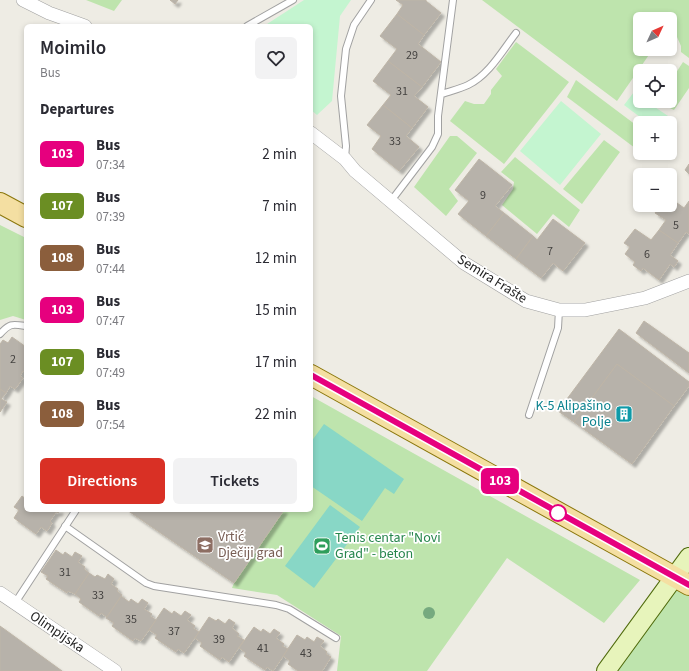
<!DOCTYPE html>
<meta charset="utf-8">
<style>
body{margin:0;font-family:"Source Sans 3",sans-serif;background:#f2f2f3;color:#2b2b33;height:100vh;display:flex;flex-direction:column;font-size:15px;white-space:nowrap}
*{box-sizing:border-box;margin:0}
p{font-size:13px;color:#7c7c81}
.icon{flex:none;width:22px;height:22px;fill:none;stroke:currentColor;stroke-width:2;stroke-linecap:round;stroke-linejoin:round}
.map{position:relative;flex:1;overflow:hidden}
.side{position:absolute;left:24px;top:24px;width:289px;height:488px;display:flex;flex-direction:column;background:#fff;border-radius:6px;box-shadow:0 2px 6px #0003}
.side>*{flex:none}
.badge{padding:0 8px;border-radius:6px;font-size:14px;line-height:26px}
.needle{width:26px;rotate:46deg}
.fabs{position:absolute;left:633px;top:12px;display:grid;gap:8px}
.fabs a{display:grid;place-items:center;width:44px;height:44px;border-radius:6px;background:#fff;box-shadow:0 2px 6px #0003;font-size:20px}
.map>.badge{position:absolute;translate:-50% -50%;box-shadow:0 0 0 2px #fff}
h2{padding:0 16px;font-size:15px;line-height:36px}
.round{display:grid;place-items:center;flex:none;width:42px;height:42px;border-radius:6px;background:#f2f2f3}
.overview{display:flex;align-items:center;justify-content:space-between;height:68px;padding:0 16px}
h1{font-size:19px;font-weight:600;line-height:30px}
.action{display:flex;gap:8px;margin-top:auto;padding:8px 16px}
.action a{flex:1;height:46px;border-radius:6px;background:#d93025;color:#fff;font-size:16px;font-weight:600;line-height:46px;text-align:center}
.action a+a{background:#f2f2f3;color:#2b2b33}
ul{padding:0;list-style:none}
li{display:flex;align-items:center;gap:12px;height:52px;padding:0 16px}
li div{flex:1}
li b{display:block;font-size:15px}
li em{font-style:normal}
li .badge{min-width:44px;font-weight:700;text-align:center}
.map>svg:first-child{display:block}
</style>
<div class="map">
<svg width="689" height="671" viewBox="0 0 689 671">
<defs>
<filter id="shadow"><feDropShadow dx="3.5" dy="3.5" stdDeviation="1" flood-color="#0004"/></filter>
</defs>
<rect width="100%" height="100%" fill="#eeece4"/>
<path fill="#bee4ad" d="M86 0H122L114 11Z
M482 0H689V58L681 52V46L677 37 670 35V19H640V49H653L617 101Z
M516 42 569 82 504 164 450 121 465 101 474 104H484L491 94V90L502 76 496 69Z
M683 62 689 66V88L674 110 657 102 658 101H670V82Z
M576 80 640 128V146L635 148 567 97Z
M450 136H457L477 153 449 189 458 201 446 216 414 187Z
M604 140 620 152 582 204 563 189Z
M515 157 580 210 569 227 553 214 537 234 502 205 513 189 514 182 501 172Z
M0 225 26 238V320L13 316 0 320Z
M311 396 640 580 604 623 507 558 427 671H337L341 636 277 595 232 588 234 583 284 510H311Z
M676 588 689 594V671H613Z"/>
<path fill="#c4f5d0" d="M304 0H351L340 16 332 101 317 115 311 110V26H264Z
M634 92 640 96V101H646L668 116 664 123H648L624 105Z
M561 101 601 134 560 185 520 151Z"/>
<path fill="#88d7c6" d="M324 424 404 479 394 494 385 488 362 521 311 486V442Z
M330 505 360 527 314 588 285 566Z"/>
<path fill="#b7b2aa" stroke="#beb5a7" filter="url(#shadow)" d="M170 0H178L175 4Z
M396 0H426V1L441 13 424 35 397 14 403 5Z
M397 14 424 35 418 44 441 62 422 87 388 61 397 49 380 36Z
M388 61 422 87 414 96 428 107 412 128 383 105 391 95 373 81Z
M383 105 412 128 406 136 419 147 399 171 372 149 381 136 367 125Z
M479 159 512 185 495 206 504 213 486 236 458 214 469 201 455 190Z
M689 164V174L685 170Z
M670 198 684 208 689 201V234L686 232 678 243 659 230 666 220 655 213 661 205H670Z
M504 213 533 236 516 259 486 236Z
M553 219 585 243 563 271 553 263 541 278 516 259 533 236 537 240Z
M635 229 651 240 659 230 678 243 670 255 678 261 674 267 670 264 659 280 643 268 641 271 633 265 635 262 625 254 630 247 624 243Z
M644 321 689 353V373L636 333Z
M619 329 689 382V386L674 406 617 364 574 422 558 411Z
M12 337 26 347V373L23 371 20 376 23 378 15 389 10 386 6 393 0 389V344L3 340 8 343Z
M617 364 674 406 632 464 574 422Z
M0 389 6 393 1 399 7 402 0 412Z
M22 496 26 499V510H60L58 513 56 512 50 521 52 523 47 531 41 527 36 534 14 518 19 510 14 507Z
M127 510H284L234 583Z
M56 550 63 555 65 552 72 557 75 552 82 556 78 562 85 567 84 569 89 573 75 594 68 591 67 593 46 579 48 576 41 572Z
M89 573 95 577 97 575 105 579 108 574 114 579 111 584 118 589 117 591 122 595 107 617 101 613 99 616 79 602 81 599 75 594Z
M121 596 129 602 131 599 138 604 142 599 148 603 144 609 152 614 150 616 156 620 141 641 135 638 133 641 112 626 114 623 106 618Z
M164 608 172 614 174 611 181 616 185 611 191 615 187 620 195 626 193 628 199 632 184 653 178 649 176 652 155 638 157 635 149 630Z
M209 617 216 621 218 619 225 624 229 619 235 623 232 628 239 634 237 636 244 640 229 662 222 657 220 660 200 646 202 643 195 638Z
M0 626 62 671H0Z
M254 627 261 632 263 629 270 634 274 629 280 633 276 638 284 644 282 646 288 649 273 671 267 667 265 670 244 656 246 653 239 648Z
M297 635 305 640 307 637 314 642 317 637 324 641 320 646 327 652 326 654 331 657 322 671H298L288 664 290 661 283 656Z"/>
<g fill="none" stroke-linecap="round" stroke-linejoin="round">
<g stroke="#a1a1a1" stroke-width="8">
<path id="lane" d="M247 26 293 0
M442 94C450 91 460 89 468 85 489 75 502 51 516 33
M345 159 346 146 341 96 346 49 354 25 371 0
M391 201 432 147 438 134V116L453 0
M0 334C10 323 12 324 26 326
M529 415 558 328 559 310
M65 526 146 583 154 586 276 605 289 609 336 638
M15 603 76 510"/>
</g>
<g stroke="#a1a1a1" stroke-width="14">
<path id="street" d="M23 0 49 13 85 26
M311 133 345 159 355 171 464 263 526 301 559 310H585L645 298 689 281
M0 593 115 671"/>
</g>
<g stroke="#506b0d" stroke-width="20">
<path id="secondary" d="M606 671 689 557"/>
</g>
<g stroke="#8b770c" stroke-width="22">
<path id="primary" d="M0 203 26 217
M311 375 689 585"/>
</g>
<use href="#lane" stroke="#fff" stroke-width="6"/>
<use href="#street" stroke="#fff" stroke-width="13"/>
<use href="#secondary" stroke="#e7f4bb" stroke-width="18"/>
<use href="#primary" stroke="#f4dfa2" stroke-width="20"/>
</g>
<circle fill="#76a97f" cx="429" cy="613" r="6"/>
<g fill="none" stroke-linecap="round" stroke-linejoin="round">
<g stroke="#fff" stroke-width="9">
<path id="line" d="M311 375 689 585"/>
</g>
<use href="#line" stroke="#e6007e" stroke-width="6"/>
</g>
<defs>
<g id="building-square" transform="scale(0.9)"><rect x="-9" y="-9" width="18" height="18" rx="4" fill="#0f9aa8" stroke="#fff"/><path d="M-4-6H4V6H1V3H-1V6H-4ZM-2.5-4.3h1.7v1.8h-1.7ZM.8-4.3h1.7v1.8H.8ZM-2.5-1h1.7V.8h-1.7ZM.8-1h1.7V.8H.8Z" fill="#fff"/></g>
<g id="school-square" transform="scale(0.9)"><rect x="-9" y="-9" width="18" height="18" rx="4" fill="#8d6e63" stroke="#fff"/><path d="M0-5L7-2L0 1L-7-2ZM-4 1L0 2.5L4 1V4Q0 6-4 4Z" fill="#fff"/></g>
<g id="stadium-square" transform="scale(0.9)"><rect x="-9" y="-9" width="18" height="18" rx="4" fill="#2e9e5b" stroke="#fff"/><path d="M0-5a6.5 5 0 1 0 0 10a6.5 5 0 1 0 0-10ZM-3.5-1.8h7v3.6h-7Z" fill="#fff"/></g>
</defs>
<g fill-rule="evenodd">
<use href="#building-square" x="624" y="414"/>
<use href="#school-square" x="205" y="545"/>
<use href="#stadium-square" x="322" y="546"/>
</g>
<circle fill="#fff" stroke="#e6007e" stroke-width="2" cx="558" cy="513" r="8"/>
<g text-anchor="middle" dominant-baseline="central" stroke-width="3.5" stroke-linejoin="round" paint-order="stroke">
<g font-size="12" fill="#444240">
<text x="412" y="55">29</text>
<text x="402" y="91">31</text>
<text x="395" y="141">33</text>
<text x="483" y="195">9</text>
<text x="676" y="225">5</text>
<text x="550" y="251">7</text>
<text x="647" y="254">6</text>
<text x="13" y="359">2</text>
<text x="65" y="572">31</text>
<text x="98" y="595">33</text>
<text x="131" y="619">35</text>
<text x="174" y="631">37</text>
<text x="219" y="639">39</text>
<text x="263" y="648">41</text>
<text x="306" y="653">43</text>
</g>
<g font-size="14" fill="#1d1d1d" stroke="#fff">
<text transform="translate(492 279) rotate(32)">Semira Frašte</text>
<text transform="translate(57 632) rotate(34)">Olimpijska</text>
</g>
<g font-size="14" fill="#0d838f" stroke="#fff" text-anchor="end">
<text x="611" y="406">K-5 Alipašino<tspan x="611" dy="16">Polje</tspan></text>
</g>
<g font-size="14" fill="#785e54" stroke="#fff" text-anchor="start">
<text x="218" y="537">Vrtić<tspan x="218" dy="16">Dječiji grad</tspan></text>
</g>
<g font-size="14" fill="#27864d" stroke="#fff" text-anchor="start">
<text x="335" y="538">Tenis centar "Novi<tspan x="335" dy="16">Grad" - beton</tspan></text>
</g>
</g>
</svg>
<div class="fabs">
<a><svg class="needle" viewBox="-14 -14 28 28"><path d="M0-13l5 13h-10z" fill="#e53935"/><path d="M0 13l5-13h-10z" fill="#7c7c81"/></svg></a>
<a><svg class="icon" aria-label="locate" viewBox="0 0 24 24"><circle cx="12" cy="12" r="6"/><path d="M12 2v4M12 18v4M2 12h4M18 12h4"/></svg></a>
<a>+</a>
<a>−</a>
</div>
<b class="badge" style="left:500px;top:481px;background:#e6007e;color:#fff">103</b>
<section class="side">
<div class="overview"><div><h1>Moimilo</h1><p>Bus</p></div><a class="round"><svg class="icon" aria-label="heart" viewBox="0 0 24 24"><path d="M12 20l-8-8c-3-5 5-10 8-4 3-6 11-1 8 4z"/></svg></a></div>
<h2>Departures</h2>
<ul>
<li><span class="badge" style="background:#e6007e;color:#fff">103</span><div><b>Bus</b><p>07:34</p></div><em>2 min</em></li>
<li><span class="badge" style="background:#6b8e23;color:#fff">107</span><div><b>Bus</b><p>07:39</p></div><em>7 min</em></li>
<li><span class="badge" style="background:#8b5e3c;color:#fff">108</span><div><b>Bus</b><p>07:44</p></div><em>12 min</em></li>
<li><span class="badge" style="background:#e6007e;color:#fff">103</span><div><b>Bus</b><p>07:47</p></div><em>15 min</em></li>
<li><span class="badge" style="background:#6b8e23;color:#fff">107</span><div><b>Bus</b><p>07:49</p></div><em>17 min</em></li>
<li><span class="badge" style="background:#8b5e3c;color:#fff">108</span><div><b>Bus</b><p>07:54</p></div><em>22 min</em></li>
</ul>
<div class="action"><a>Directions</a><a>Tickets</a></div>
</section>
</div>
